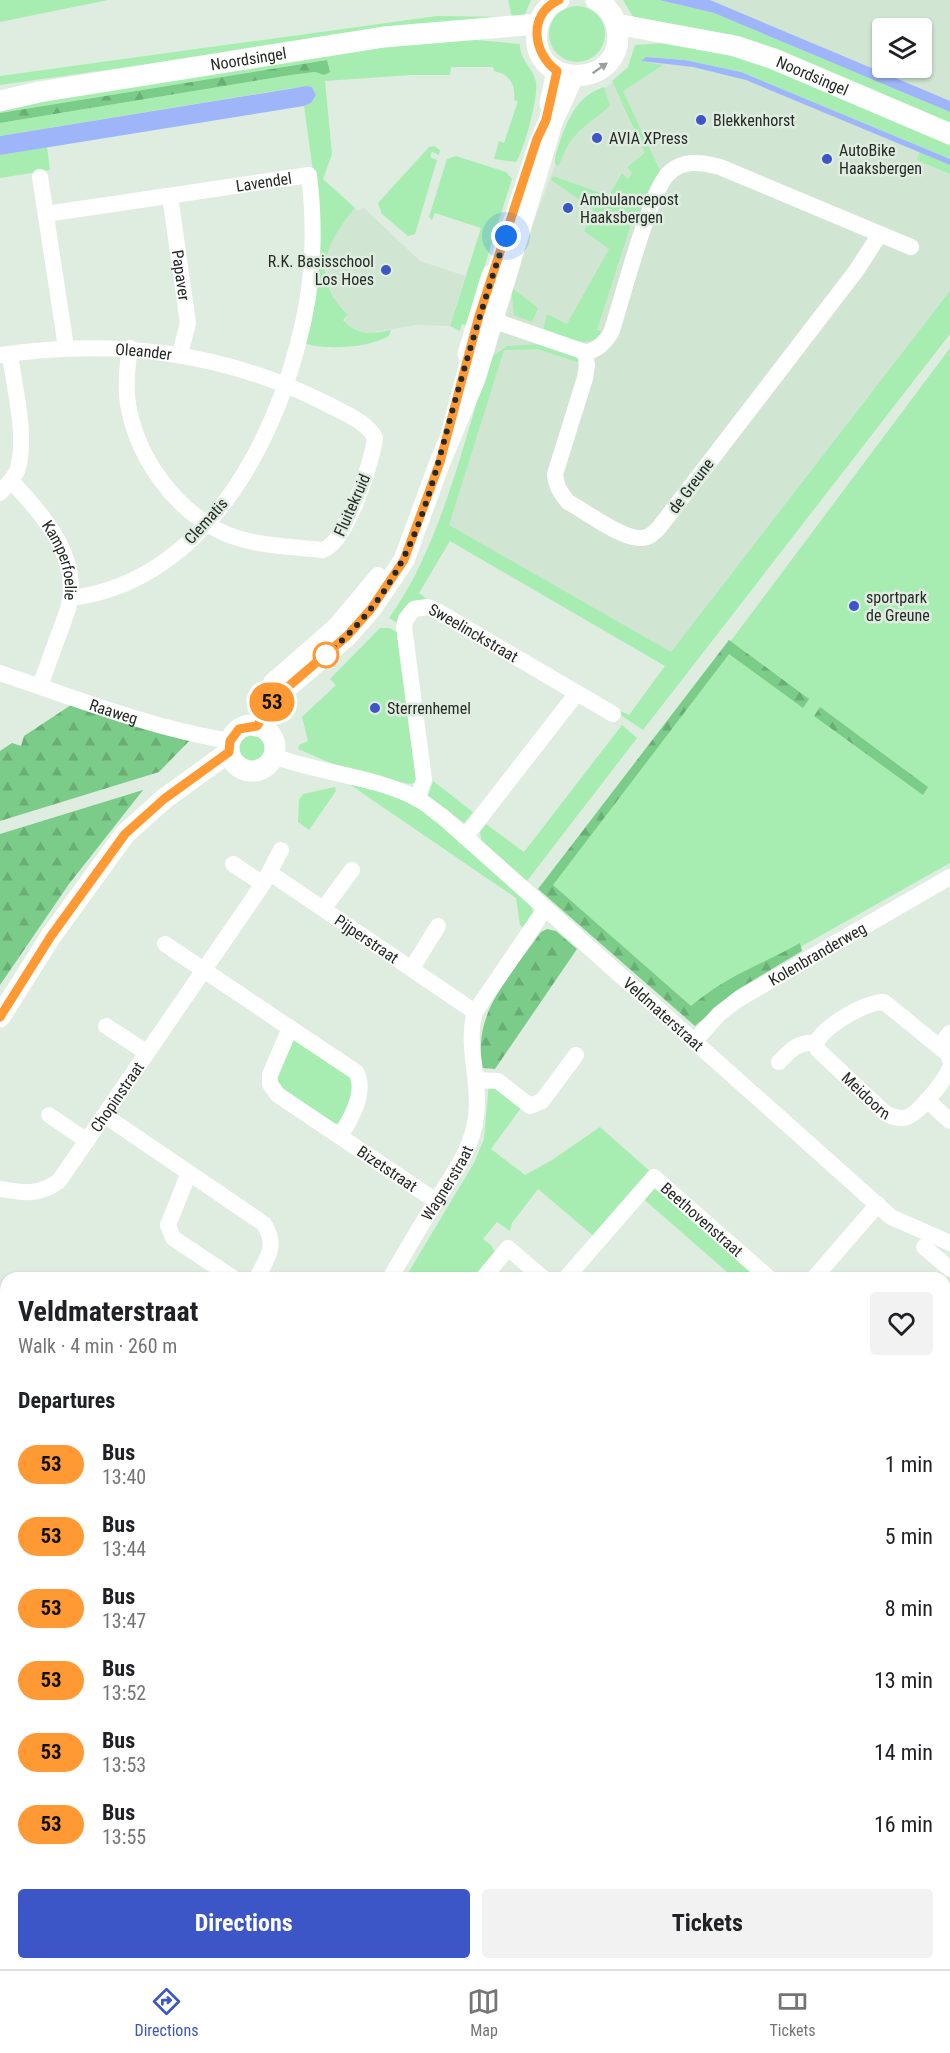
<!DOCTYPE html>
<meta charset="utf-8">
<style>
body{margin:0;font-family:"Roboto Condensed",sans-serif;background:#f2f2f2;color:#202124;height:100vh;display:flex;flex-direction:column;font-size:22px;white-space:nowrap}
*{box-sizing:border-box;margin:0}
p{font-size:20px;color:#757577}
.icon{flex:none;width:33px;height:33px;fill:none;stroke:currentColor;stroke-width:2;stroke-linecap:round;stroke-linejoin:round}
.map{position:relative;flex:1;overflow:hidden}
.drawer{position:absolute;left:0px;top:1272px;width:951px;height:698px;display:flex;flex-direction:column;background:#fff;border-radius:18px 18px 0 0;box-shadow:0 2px 4px #0004}
.drawer>*{flex:none}
.badge{padding:0 12px;border-radius:20px;font-size:21px;line-height:39px}
.buttons{position:absolute;left:872px;top:18px;display:grid;gap:12px}
.buttons a{display:grid;place-items:center;width:60px;height:60px;border-radius:6px;background:#fff;box-shadow:0 2px 4px #0004;font-size:30px}
.you{position:absolute;width:30px;height:30px;margin:-15px;border:4px solid #fff;border-radius:50%;background:#1a73e8;box-shadow:0 0 0 9px #1a73e833}
.map>.badge{position:absolute;translate:-50% -50%;box-shadow:0 0 0 3px #fff}
h2{padding:0 18px;font-size:22px;line-height:54px}
.round{display:grid;place-items:center;flex:none;width:63px;height:63px;border-radius:6px;background:#f2f2f2}
.summary{display:flex;align-items:center;justify-content:space-between;height:102px;padding:0 18px}
h1{font-size:28px;font-weight:700;line-height:45px}
.action{display:flex;gap:12px;margin-top:auto;padding:12px 18px}
.action a{flex:1;height:69px;border-radius:6px;background:#3c55c7;color:#fff;font-size:24px;font-weight:700;line-height:69px;text-align:center}
.action a+a{background:#f2f2f2;color:#202124}
ul{padding:0;list-style:none}
li{display:flex;align-items:center;gap:18px;height:72px;padding:0 18px}
li div{flex:1}
li b{display:block;font-size:22px}
li em{font-style:normal}
li .badge{min-width:66px;font-weight:700;text-align:center}
.tabs{display:flex;justify-content:space-around;align-items:center;height:84px;border-top:2px solid #e0e0e0;background:#fff;font-size:16px;color:#757577}
.tabs a{display:grid;justify-items:center;gap:3px}
.tabs .on{color:#3c55c7}
.map>svg:first-child{display:block}
</style>
<div class="map">
<svg width="950" height="1969" viewBox="0 0 950 1969">
<defs>
<pattern id="forest-firs" width="22" height="20" patternUnits="userSpaceOnUse" patternTransform="scale(1.5)"><rect width="22" height="20" fill="#7acc88"/><path d="M5 1l3.5 6h-7zM16 11l3.5 6h-7z" fill="#69af75"/></pattern>
</defs>
<rect width="100%" height="100%" fill="#dfece0"/>
<path fill="#d1e5d3" fill-rule="evenodd" d="M697 0H950V106ZM882 28H921V68H882Z
M648 60 692 63 782 90 950 163V327L682 664 443 526 526 242 578 105Z
M363 207 420 261 465 276 450 326 415 325 369 333 357 331 344 322 348 315 336 301 328 285 326 254 340 225 355 208 359 211Z"/>
<path fill="#a7edb1" d="M0 0H108L0 22Z
M508 0H531L521 23 430 24 0 85V76L437 16 512 17Z
M623 0H659L714 13 950 112V127L633 17Z
M549 34a28 28 0 1 1 56 0a28 28 0 1 1-56 0Z
M476 40 520 44C519 59 533 68 536 82 539 95 524 151 516 162L494 159 499 141 504 143 518 101 514 100C516 84 509 74 494 71L493 67H451L450 75H411L325 81 332 154 323 179 355 208C325 243 310 278 348 315L343 320C357 336 372 334 391 330L389 336C367 348 330 350 306 344L316 193 304 106 311 103 316 95 312 87 293 88 0 136V123L291 75 315 72 324 75 327 60 0 113V104L368 44Z
M666 43 737 53 950 142V159L741 72 685 60 646 57 641 61 663 65 623 91 660 171 649 189 641 214 635 212 597 330 605 332C587 351 564 337 543 330L547 314 567 324 609 249 584 231 593 209 551 180 553 176 609 196 622 173 628 179 632 173 627 167 645 153 612 81 628 67 635 45Z
M604 87 610 106C587 126 571 131 560 163L558 166 555 164C554 157 558 149 560 141 569 117 578 95 604 87Z
M434 146 440 150 439 155 432 152 430 157 437 160 415 234 408 236 382 214 378 203 429 147Z
M47 147 50 170 0 178V155Z
M920 152 950 165V174L917 160Z
M456 156 506 172 512 179 466 325 462 324 460 331 450 326 481 228 435 213 432 220 429 217 447 159Z
M511 287 538 308 532 322 514 315Z
M950 291V334L643 730 619 714 620 711 629 715 665 666 450 541 419 593 427 599 412 601 397 623 389 618C440 548 464 441 490 358L507 346 543 344 577 357 580 363 537 349 504 350 449 525 671 652Z
M950 348V863L747 977 697 1013 549 884Z
M380 628H390L398 633 418 782 410 784 354 773 298 749 299 745 308 741 302 717 336 685 330 679Z
M622 725 637 738 527 881 482 843 480 832 486 824 524 852Z
M239 748a13 13 0 1 1 26 0a13 13 0 1 1-26 0Z
M433 781 473 812 464 823 428 796Z
M349 784 376 788 422 809 529 902C536 914 533 918 525 929L520 925 516 898Z
M335 787 336 791 309 830 298 822 299 800 303 794Z
M296 1039 349 1072 357 1088 339 1123 332 1124 275 1083 287 1043Z
M489 1082 521 1108 491 1149 525 1175 552 1160 600 1127 653 1174 597 1239 538 1189 512 1223 510 1231 497 1222 483 1239 491 1245 496 1254 478 1278H405L474 1163 484 1139Z
M652 1182 766 1278H734L640 1196Z
M0 1816 6 1818V1837L0 1844Z
M804 1964H846L850 1969H807Z"/>
<path fill="url(#forest-firs)" d="M327 60 330 72 324 75 315 72 291 75 0 123V113Z
M729 640 809 699 803 708 729 654 553 885 691 1006C729 974 759 966 800 943L802 951 737 990 695 1026 538 889Z
M71 705 193 737 159 772 0 821V751L12 743 21 746 24 736Z
M820 707 928 787 923 795 814 716Z
M143 790 69 884 0 985V834Z
M547 929 556 931 577 949 495 1069 483 1068C471 1013 511 975 541 932Z
M6 1837V1876L0 1875V1844Z
M687 1964H731L720 1969H679Z"/>
<path fill="#9eb5f9" d="M659 0H710L950 101V112L714 13Z
M646 57 685 60 741 72 950 159V165L746 80 693 67 641 61Z
M307 86 312 87 316 95 311 103 304 106 0 155V136Z"/>
<g fill="none" stroke-linecap="round" stroke-linejoin="round">
<g stroke="#fff" stroke-width="16">
<path d="M40 177 66 347"/>
<path id="s1" d="M170 196 188 323 180 354"/>
<path id="s2" d="M46 214 309 175C314 216 314 257 308 297 287 423 212 581 71 598"/>
<path d="M880 234 856 271 658 529C653 533 649 538 642 538 623 540 585 511 568 502 560 492 556 486 555 474L585 378 587 365 585 352C597 351 604 343 611 333 621 303 650 191 668 174 682 159 702 162 720 167L911 247"/>
<path d="M483 317 585 352"/>
<path id="s3" d="M0 355C113 338 225 352 327 404 342 412 368 422 375 438 372 462 347 542 323 550 292 547 253 546 224 533 174 510 137 457 128 404 125 385 127 367 130 348"/>
<path id="s4" d="M11 481C43 514 82 559 68 609L40 686"/>
<path d="M0 493C6 486 13 479 17 471 28 439 14 387 10 354"/>
<path id="s5" d="M0 673C75 698 151 728 230 741"/>
<path d="M271 682 335 626 378 575"/>
<path id="s6" d="M273 756C319 773 373 776 416 798 426 803 434 811 443 817L891 1217 950 1243"/>
<path id="s7" d="M417 799 424 780 404 627 406 619 414 609 428 607 437 611 613 714"/>
<path d="M465 837 577 693"/>
<path d="M233 864 263 884"/>
<path id="s8" d="M270 873 475 1012"/>
<path d="M324 908 352 870"/>
<path id="s9" d="M165 944 290 1028 270 1075V1084L278 1095 436 1201"/>
<path d="M412 968 438 926"/>
<path d="M106 1026 146 1052"/>
<path d="M290 1028 356 1072C367 1091 351 1119 340 1136"/>
<path id="s10" d="M694 1042 719 1014 737 1000 950 877"/>
<path d="M939 1046 950 1033"/>
<path id="s11" d="M950 1060 948 1054 884 1002C865 1002 824 1026 816 1043L818 1050 885 1113C891 1116 897 1119 904 1118 918 1116 944 1081 950 1068"/>
<path d="M779 1062C791 1050 798 1041 816 1043"/>
<path d="M476 1080 498 1081 530 1106 542 1101 576 1055"/>
<path d="M927 1100 950 1121"/>
<path d="M49 1115 87 1141"/>
<path d="M104 1115 264 1224C278 1247 267 1257 257 1278"/>
<path d="M188 1175 168 1225 173 1238 233 1278"/>
<path id="s12" d="M0 1189C23 1193 39 1196 59 1181L263 884 281 850"/>
<path d="M924 1247 950 1269"/>
<path id="s13" d="M390 1278C405 1253 419 1228 435 1203 452 1175 472 1150 476 1117 481 1082 465 1045 475 1012L545 909"/>
<path d="M483 1278 508 1248 543 1278"/>
<path id="s14" d="M566 1278 654 1177 769 1278"/>
<path d="M814 1278 878 1204"/>
<path d="M0 1378 6 1382"/>
<path d="M945 1413 950 1417"/>
<path d="M0 1436 6 1440"/>
<path d="M945 1476 950 1480"/>
<path d="M0 1591 6 1596"/>
<path d="M945 1669 949 1676"/>
<path d="M0 1736 6 1742"/>
<path d="M945 1751 950 1761"/>
<path d="M945 1799 950 1809"/>
<path d="M0 1810 6 1804"/>
<path d="M945 1938 950 1935"/>
<path d="M424 1964 429 1969"/>
<path d="M589 1964 592 1969"/>
<path d="M130 1969 131 1964"/>
<path d="M255 1969 257 1964"/>
<path d="M541 1969 549 1964"/>
<path d="M883 1969 893 1964"/>
</g>
<g stroke="#fff" stroke-width="21">
<path d="M559 0C546 6 538 19 537 33 531 92 628 89 617 28 615 16 607 6 596 0"/>
<path id="s15" d="M616 24 735 46 774 59 950 134"/>
<path id="s16" d="M0 101 39 92 384 37 538 24"/>
<path d="M550 104 557 71"/>
<path d="M468 354 492 275"/>
<circle cx="252" cy="748" r="23"/>
<path d="M257 726 275 698 347 636 371 609 404 560 440 462 475 379 553 120 573 77"/>
<path d="M0 1017 51 936 125 834 164 799 229 752"/>
</g>
<g stroke="#4a514a" stroke-width="6">
<path id="rail" d="M945 1862 950 1860
M725 1969 738 1964"/>
</g>
<use href="#rail" stroke="#dfece0" stroke-width="4" stroke-dasharray="11" stroke-linecap="butt"/>
</g>
<defs><path id="oneway-solid" d="M-6-.8H1V-3.2L6.5 0L1 3.2V.8H-6Z" transform="scale(1.5)"/></defs>
<use fill="#9d9f9d" href="#oneway-solid" transform="translate(600 68) rotate(-35)"/>
<g fill="none" stroke-linecap="round" stroke-linejoin="round">
<g stroke="#fff" stroke-width="14">
<path id="line" d="M0 1017 51 936 125 834 164 799 229 752 230 741 239 729 257 726 275 698 347 636 371 609 404 560 440 462 479 316 537 139 546 120 557 71C533 54 527 14 559 0"/>
</g>
<use href="#line" stroke="#f93" stroke-width="9"/>
<path stroke="#252a25" stroke-width="6" stroke-dasharray="0 10.8" d="M326 655C413 580 426 506 455 401 471 345 487 291 506 236"/>
</g>
<g fill="#3c55c7" stroke="#dfece0" stroke-width="2">
<circle cx="701" cy="120" r="6"/>
<circle cx="597" cy="138" r="6"/>
<circle cx="827" cy="159" r="6"/>
<circle cx="568" cy="208" r="6"/>
<circle cx="386" cy="270" r="6"/>
<circle cx="854" cy="606" r="6"/>
<circle cx="375" cy="708" r="6"/>
</g>
<circle fill="#fff" stroke="#f93" stroke-width="3" cx="326" cy="655" r="12"/>
<g text-anchor="middle" dominant-baseline="central" stroke-width="5" stroke-linejoin="round" paint-order="stroke">
<g font-size="16" fill="#252a25" stroke="#dfece0">
<text stroke="none"><textPath href="#s16" startOffset="252">Noordsingel</textPath></text>
<text stroke="none"><textPath href="#s15" startOffset="204">Noordsingel</textPath></text>
<text stroke="none"><textPath href="#s2" startOffset="220">Lavendel</textPath></text>
<text stroke="none"><textPath href="#s1" startOffset="80">Papaver</textPath></text>
<text stroke="none"><textPath href="#s3" startOffset="144">Oleander</textPath></text>
<text transform="translate(691 486) rotate(-53)">de Greune</text>
<text transform="translate(352 505) rotate(-66)">Fluitekruid</text>
<text transform="translate(206 521) rotate(-48)">Clematis</text>
<text stroke="none"><textPath href="#s4" startOffset="96">Kamperfoelie</textPath></text>
<text stroke="none"><textPath href="#s7" startOffset="262">Sweelinckstraat</textPath></text>
<text stroke="none"><textPath href="#s5" startOffset="120">Raaweg</textPath></text>
<text stroke="none"><textPath href="#s8" startOffset="117">Pijperstraat</textPath></text>
<text stroke="none"><textPath href="#s10" startOffset="153">Kolenbranderweg</textPath></text>
<text stroke="none"><textPath href="#s6" startOffset="478">Veldmaterstraat</textPath></text>
<text stroke="none"><textPath href="#s11" startOffset="244">Meidoorn</textPath></text>
<text stroke="none"><textPath href="#s12" startOffset="164">Chopinstraat</textPath></text>
<text stroke="none"><textPath href="#s9" startOffset="356">Bizetstraat</textPath></text>
<text stroke="none"><textPath href="#s13" startOffset="111">Wagnerstraat</textPath></text>
<text stroke="none"><textPath href="#s14" startOffset="198">Beethovenstraat</textPath></text>
</g>
<g font-size="16" fill="#252a25" stroke="#dfece0" text-anchor="start">
<text x="713" y="120">Blekkenhorst</text>
<text x="609" y="138">AVIA XPress</text>
<text x="839" y="150">AutoBike<tspan x="839" dy="18">Haaksbergen</tspan></text>
<text x="580" y="199">Ambulancepost<tspan x="580" dy="18">Haaksbergen</tspan></text>
<text x="374" y="261" text-anchor="end">R.K. Basisschool<tspan x="374" dy="18">Los Hoes</tspan></text>
<text x="866" y="597">sportpark<tspan x="866" dy="18">de Greune</tspan></text>
<text x="387" y="708">Sterrenhemel</text>
</g>
</g>
</svg>
<div class="buttons">
<a><svg class="icon" aria-label="layers" viewBox="0 0 24 24"><path d="M12 4l9 5-9 5-9-5zM3 14l9 5 9-5"/></svg></a>
</div>
<div class="you" style="left:506px;top:236px"></div>
<b class="badge" style="left:272px;top:702px;background:#f93;color:#111">53</b>
<section class="drawer">
<div class="summary"><div><h1>Veldmaterstraat</h1><p>Walk · 4 min · 260 m</p></div><a class="round"><svg class="icon" aria-label="heart" viewBox="0 0 24 24"><path d="M12 20l-8-8c-3-5 5-10 8-4 3-6 11-1 8 4z"/></svg></a></div>
<h2>Departures</h2>
<ul>
<li><span class="badge" style="background:#f93;color:#111">53</span><div><b>Bus</b><p>13:40</p></div><em>1 min</em></li>
<li><span class="badge" style="background:#f93;color:#111">53</span><div><b>Bus</b><p>13:44</p></div><em>5 min</em></li>
<li><span class="badge" style="background:#f93;color:#111">53</span><div><b>Bus</b><p>13:47</p></div><em>8 min</em></li>
<li><span class="badge" style="background:#f93;color:#111">53</span><div><b>Bus</b><p>13:52</p></div><em>13 min</em></li>
<li><span class="badge" style="background:#f93;color:#111">53</span><div><b>Bus</b><p>13:53</p></div><em>14 min</em></li>
<li><span class="badge" style="background:#f93;color:#111">53</span><div><b>Bus</b><p>13:55</p></div><em>16 min</em></li>
</ul>
<div class="action"><a>Directions</a><a>Tickets</a></div>
</section>
</div>
<nav class="tabs">
<a class="on"><svg class="icon" aria-label="directions" viewBox="0 0 24 24"><path d="M12 3l9 9-9 9-9-9zM9 14v-3h6M13 9l2 2-2 2"/></svg>Directions</a>
<a><svg class="icon" aria-label="map" viewBox="0 0 24 24"><path d="M3 6l6-2 6 2 6-2v14l-6 2-6-2-6 2zM9 4v14M15 6v14"/></svg>Map</a>
<a><svg class="icon" aria-label="tickets" viewBox="0 0 24 24"><path d="M3 7h18v10H3zM15 7v10"/></svg>Tickets</a>
</nav>
